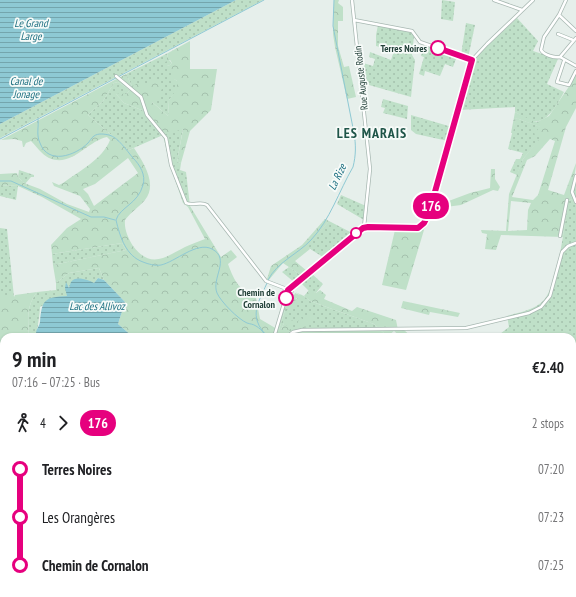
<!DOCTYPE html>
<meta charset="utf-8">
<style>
body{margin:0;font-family:"PT Sans Narrow",sans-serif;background:#f2f2f2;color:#202124;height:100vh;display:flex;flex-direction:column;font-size:15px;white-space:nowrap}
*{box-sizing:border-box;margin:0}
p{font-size:13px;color:#757577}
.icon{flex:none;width:22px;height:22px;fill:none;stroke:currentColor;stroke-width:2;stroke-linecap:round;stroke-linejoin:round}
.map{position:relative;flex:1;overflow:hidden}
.sheet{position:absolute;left:0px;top:333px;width:576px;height:264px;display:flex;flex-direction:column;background:#fff;border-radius:12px 12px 0 0;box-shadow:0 1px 3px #0004}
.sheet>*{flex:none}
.badge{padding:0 8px;border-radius:13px;font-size:14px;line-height:26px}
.map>.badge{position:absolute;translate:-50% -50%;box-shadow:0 0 0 2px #fff}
.legs{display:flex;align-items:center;gap:6px;height:44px;padding:0 12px;font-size:13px}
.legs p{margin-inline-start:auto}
.head{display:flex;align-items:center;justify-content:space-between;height:68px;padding:0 12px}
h1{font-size:22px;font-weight:700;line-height:30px}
ul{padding:0 12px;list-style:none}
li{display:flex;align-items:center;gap:14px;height:48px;font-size:15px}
li i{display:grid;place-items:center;width:6px;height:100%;margin:0 5px;background:currentColor}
li i::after{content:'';width:10px;height:10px;margin:-5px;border:3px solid;border-radius:50%;background:#fff}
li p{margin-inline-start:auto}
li:first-child i{background:linear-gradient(#0000 50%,currentColor 0)}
li:last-child i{background:linear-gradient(currentColor 50%,#0000 0)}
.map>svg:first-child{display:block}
</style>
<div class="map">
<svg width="576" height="597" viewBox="0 0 576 597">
<defs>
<pattern id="grass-dots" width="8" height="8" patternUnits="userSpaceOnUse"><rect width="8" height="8" fill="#bfe0c8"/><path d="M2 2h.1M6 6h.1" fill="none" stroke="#a4c1ad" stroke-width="1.8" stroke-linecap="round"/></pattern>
<pattern id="forest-crowns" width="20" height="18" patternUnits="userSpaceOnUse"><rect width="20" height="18" fill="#bfe0c8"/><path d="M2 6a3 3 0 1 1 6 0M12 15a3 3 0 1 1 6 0" fill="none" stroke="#a4c1ad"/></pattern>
<pattern id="water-rules" width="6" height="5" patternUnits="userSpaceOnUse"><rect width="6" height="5" fill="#8ec9d4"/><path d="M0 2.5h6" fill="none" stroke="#74a5ad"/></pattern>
</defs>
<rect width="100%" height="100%" fill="#e6efeb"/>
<path fill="url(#grass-dots)" d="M236 0H263L0 138V124Z
M442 0 455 2 453 21 441 19Z
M517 18 538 41 533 51 558 59 547 84 564 92C558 103 547 125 532 121 526 119 521 115 515 112V107L459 110 474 61 483 50Z
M466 23 475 25 468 58 461 55Z
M378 25 410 31 414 36 412 55 415 60 411 97 362 83 360 62 373 66 375 59 369 57 370 52 391 60 394 51 376 46V35Z
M424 44 457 56 453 67 445 64 440 76 425 71 424 76 419 74 424 57 421 56Z
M168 53 167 58 162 59 169 60 172 63 170 65 167 66 172 69 173 78 177 81 178 89 169 100 168 116 151 101 147 86H132L126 74Z
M118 82 130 90 126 94H116L124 103 144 111 151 123 183 128 177 162 181 163 180 170 186 172 190 206 188 207 183 203 170 165 163 135 129 150 88 115 103 101 114 83Z
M383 99 408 106 407 119 383 113 385 108 381 107Z
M411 115 452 127 448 141 416 134 411 130Z
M516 118 541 127V138L523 159 517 175 510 172 516 159H520L523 153 508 149Z
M19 170 34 175V177H31L25 184 18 177Z
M576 173V368L572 367V337H496L509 327 507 316C520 312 535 310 544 300 558 284 565 223 568 201L572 199 571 187Z
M0 185 18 186 16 200 0 196Z
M341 195 366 206 364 220 337 204Z
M329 221 356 235 326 259 307 247Z
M0 228 7 229 14 297H0Z
M122 243 126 250 53 265 52 254Z
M289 267 302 276 294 282 282 272Z
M99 268 104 280 98 278 94 283 67 287V297H58L40 307C40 314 36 334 37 337H29C28 320 26 306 37 292L56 290V283L69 273Z
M310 272 323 284 316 293 310 292 299 281Z
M295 292 304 296 310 301 374 324 388 337H314L289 331 284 323 281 330H279L285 310 300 295Z
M572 458 576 459V485H572Z
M86 593 88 595 90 593H149V597H72L75 594Z
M341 593H376L375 597H314L320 595 321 597 340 595Z"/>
<path fill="url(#forest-crowns)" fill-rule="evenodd" d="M334 0H339L338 3 343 7V21H338V46L344 67 349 66 356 97 347 99 335 47 333 34Z
M190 41V69H217L211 110 190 131 181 163 177 162 183 129 163 135 151 123 144 111 124 103 115 93 126 94 130 90 118 82 114 83 103 101 88 115 129 150 134 148C143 162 158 184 145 200 139 207 131 212 125 220 124 229 128 238 133 246 151 269 164 258 185 247 191 244 198 242 205 239L188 207 190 206 221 257 231 250 237 257 228 264C235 283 239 289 256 298L260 319 277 329 286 299 292 300 295 293 300 295 301 300 296 298 293 310H285L279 330H281L284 323 292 320 295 323 286 325 291 327 289 331 314 337H133L118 324 125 302 104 280 99 268 69 273 56 283 53 265 126 250 122 243 52 254 51 245 67 228 81 219 42 197 18 186 0 185V174L17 173 18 177 24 183 40 189 67 204 89 212 90 209 80 196 54 186 52 182 59 185 63 183C78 172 103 159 110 140L107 137C87 141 72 168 49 158 42 155 36 146 31 141L26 143 24 147H23L22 141 14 139 1 140 126 74 132 86 141 82 147 86 151 80H157L162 89 159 93 161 97 152 102 168 116 169 100 177 89V81L174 79V82L170 81 172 69 167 68V66L170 65 172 63 170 60 165 62 162 58H167L168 53ZM128 158 138 173 94 206 88 194 83 189 95 184Z
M576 72V108L566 127 548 190 564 195 576 163C576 175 570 186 572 199L568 201 563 237 501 235 496 250 485 249 487 234 482 233 481 230 506 231 509 194 523 159 540 138 534 134 540 127 516 118 513 133H511L515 112 533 121 537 122 549 116 570 85ZM550 139 555 141 538 195 533 200 512 197 527 160 535 156ZM511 201 531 203 528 210 527 230 508 231Z
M491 169H495V179L500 187 498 191 493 190 461 205 438 208V205L470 193 490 188Z
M325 219 329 221 308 247 310 249 295 261 307 271 302 276 283 263 268 281 267 279 271 266 302 245Z
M395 230H424L406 290 382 285Z
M309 290 316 293 320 290 326 295 324 299 352 311 357 307 396 320 398 330H404L412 337H401L394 331 389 335 391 337H388L374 324 310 301 304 296Z
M37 292C26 306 28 320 29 337H4V366L0 367V297H14L15 295Z
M403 301 460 313 458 317 430 312 429 315 401 308Z
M304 314 306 316 309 314 312 318 308 323V326L305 328 297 327 299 317 302 318 300 321H304Z
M574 410H576V459L572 458V411Z
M4 493V520L0 525V494Z
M290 593H308L309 595 313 593H341L338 597 333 595 321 597 320 595 314 597H292Z"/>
<path fill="url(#water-rules)" d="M0 0H236L0 124Z
M98 278 104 280 125 302 118 324 133 337H83L79 334H76L74 337H37C34 331 39 328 40 322 42 300 44 297 67 296L65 288 66 282 69 288C70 286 70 284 71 282 75 275 89 280 94 283Z
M4 385V493L0 494V386Z
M572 485H576V528H572Z
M4 520V593H86L79 595 75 594 72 597H0V525Z
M572 539 576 541V597H526L528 593H572Z
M149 593H280L281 597H149Z
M376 593H438L435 597H415V593L414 597H375Z
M466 593H491L492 597H465Z"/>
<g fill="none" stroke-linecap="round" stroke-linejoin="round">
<path stroke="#8ec9d4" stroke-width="1" d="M38 119C39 127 36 135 40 143 48 165 75 156 88 143 90 141 91 138 94 136 98 133 104 134 109 135 118 137 127 151 133 158 140 165 146 175 143 185 138 204 120 207 116 220 120 237 126 256 143 262 148 264 155 266 161 265 175 262 197 241 212 249 231 259 211 278 217 293 221 302 238 319 247 323 250 324 253 324 256 326 263 330 264 336 273 336
M0 139 264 0
M0 181H11L91 217H104L115 220
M268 280C277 262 298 254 311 240 330 220 339 191 353 167 356 155 356 145 354 133L333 26 334 0
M264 334C263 330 259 327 258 323 252 310 262 295 267 283
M138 597 141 593"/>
<g stroke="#a8b8b2" stroke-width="4">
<path id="minor" d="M352 0 370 169 364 227
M494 0 522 10
M566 0 559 15 544 37 541 50C544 55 554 58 560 57L576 38
M559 15 576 31
M354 20 412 31 420 42 472 60
M558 34 573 40
M560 57 576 66
M564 61 557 82 569 85 576 71
M116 76 141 97 147 115 166 138 171 165 186 203C193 206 201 201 207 205L266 281 292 291
M576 176 572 192 576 202
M417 228 422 226 427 217
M560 236 567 200
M274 337 288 290 359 231 368 227 421 229 426 224 472 60 487 44 533 0
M287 337 293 332 302 330 466 328 529 313 541 307 550 296 562 252 568 246 576 243"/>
</g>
<use href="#minor" stroke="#fff" stroke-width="2.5"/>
</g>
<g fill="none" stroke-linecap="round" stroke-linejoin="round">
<g stroke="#fff" stroke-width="9">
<path id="line-1" d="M286 298 288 290 363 228 368 227 418 228 424 223 429 213 472 60 438 48"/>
</g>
<use href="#line-1" stroke="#e6007e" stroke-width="6"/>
</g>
<g fill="#fff" stroke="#e6007e" stroke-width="2">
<circle cx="438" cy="48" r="7"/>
<circle cx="356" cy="233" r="5"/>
<circle cx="286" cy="298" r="7"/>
</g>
<g text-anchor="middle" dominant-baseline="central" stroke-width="3.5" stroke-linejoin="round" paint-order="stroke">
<g font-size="10" font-weight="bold" fill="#24423a" stroke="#f7fbf9" text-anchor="end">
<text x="427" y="48">Terres Noires</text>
<text x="275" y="292">Chemin de<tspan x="275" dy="12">Cornalon</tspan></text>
</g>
<g font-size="10" fill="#24423a" stroke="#f7fbf9">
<text transform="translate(361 78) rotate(-96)">Rue Auguste Rodin</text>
</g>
<g font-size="11" font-style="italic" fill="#1c6f80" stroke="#f7fbf9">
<text x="31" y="23">Le Grand<tspan x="31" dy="13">Large</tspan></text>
<text x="26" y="81">Canal de<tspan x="26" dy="13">Jonage</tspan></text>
<text transform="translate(337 177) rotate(-64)">La Rize</text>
<text x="97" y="306">Lac des Allivoz</text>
</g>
<g font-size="14" font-weight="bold" letter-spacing="1" fill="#1f5548" stroke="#f7fbf9">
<text x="372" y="133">LES MARAIS</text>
</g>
</g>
</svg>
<b class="badge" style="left:431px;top:206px;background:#e6007e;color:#fff">176</b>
<section class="sheet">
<div class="head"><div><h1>9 min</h1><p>07:16 – 07:25 · Bus</p></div><b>€2.40</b></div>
<div class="legs"><svg class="icon" aria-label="walk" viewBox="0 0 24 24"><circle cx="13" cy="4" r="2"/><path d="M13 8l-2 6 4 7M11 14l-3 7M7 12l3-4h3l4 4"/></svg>4<svg class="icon" aria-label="forward" viewBox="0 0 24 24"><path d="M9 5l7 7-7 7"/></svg><b class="badge" style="background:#e6007e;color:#fff">176</b><p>2 stops</p></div>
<ul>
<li><i style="color:#e6007e"></i><b>Terres Noires</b><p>07:20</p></li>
<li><i style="color:#e6007e"></i><span>Les Orangères</span><p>07:23</p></li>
<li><i style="color:#e6007e"></i><b>Chemin de Cornalon</b><p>07:25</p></li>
</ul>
</section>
</div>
